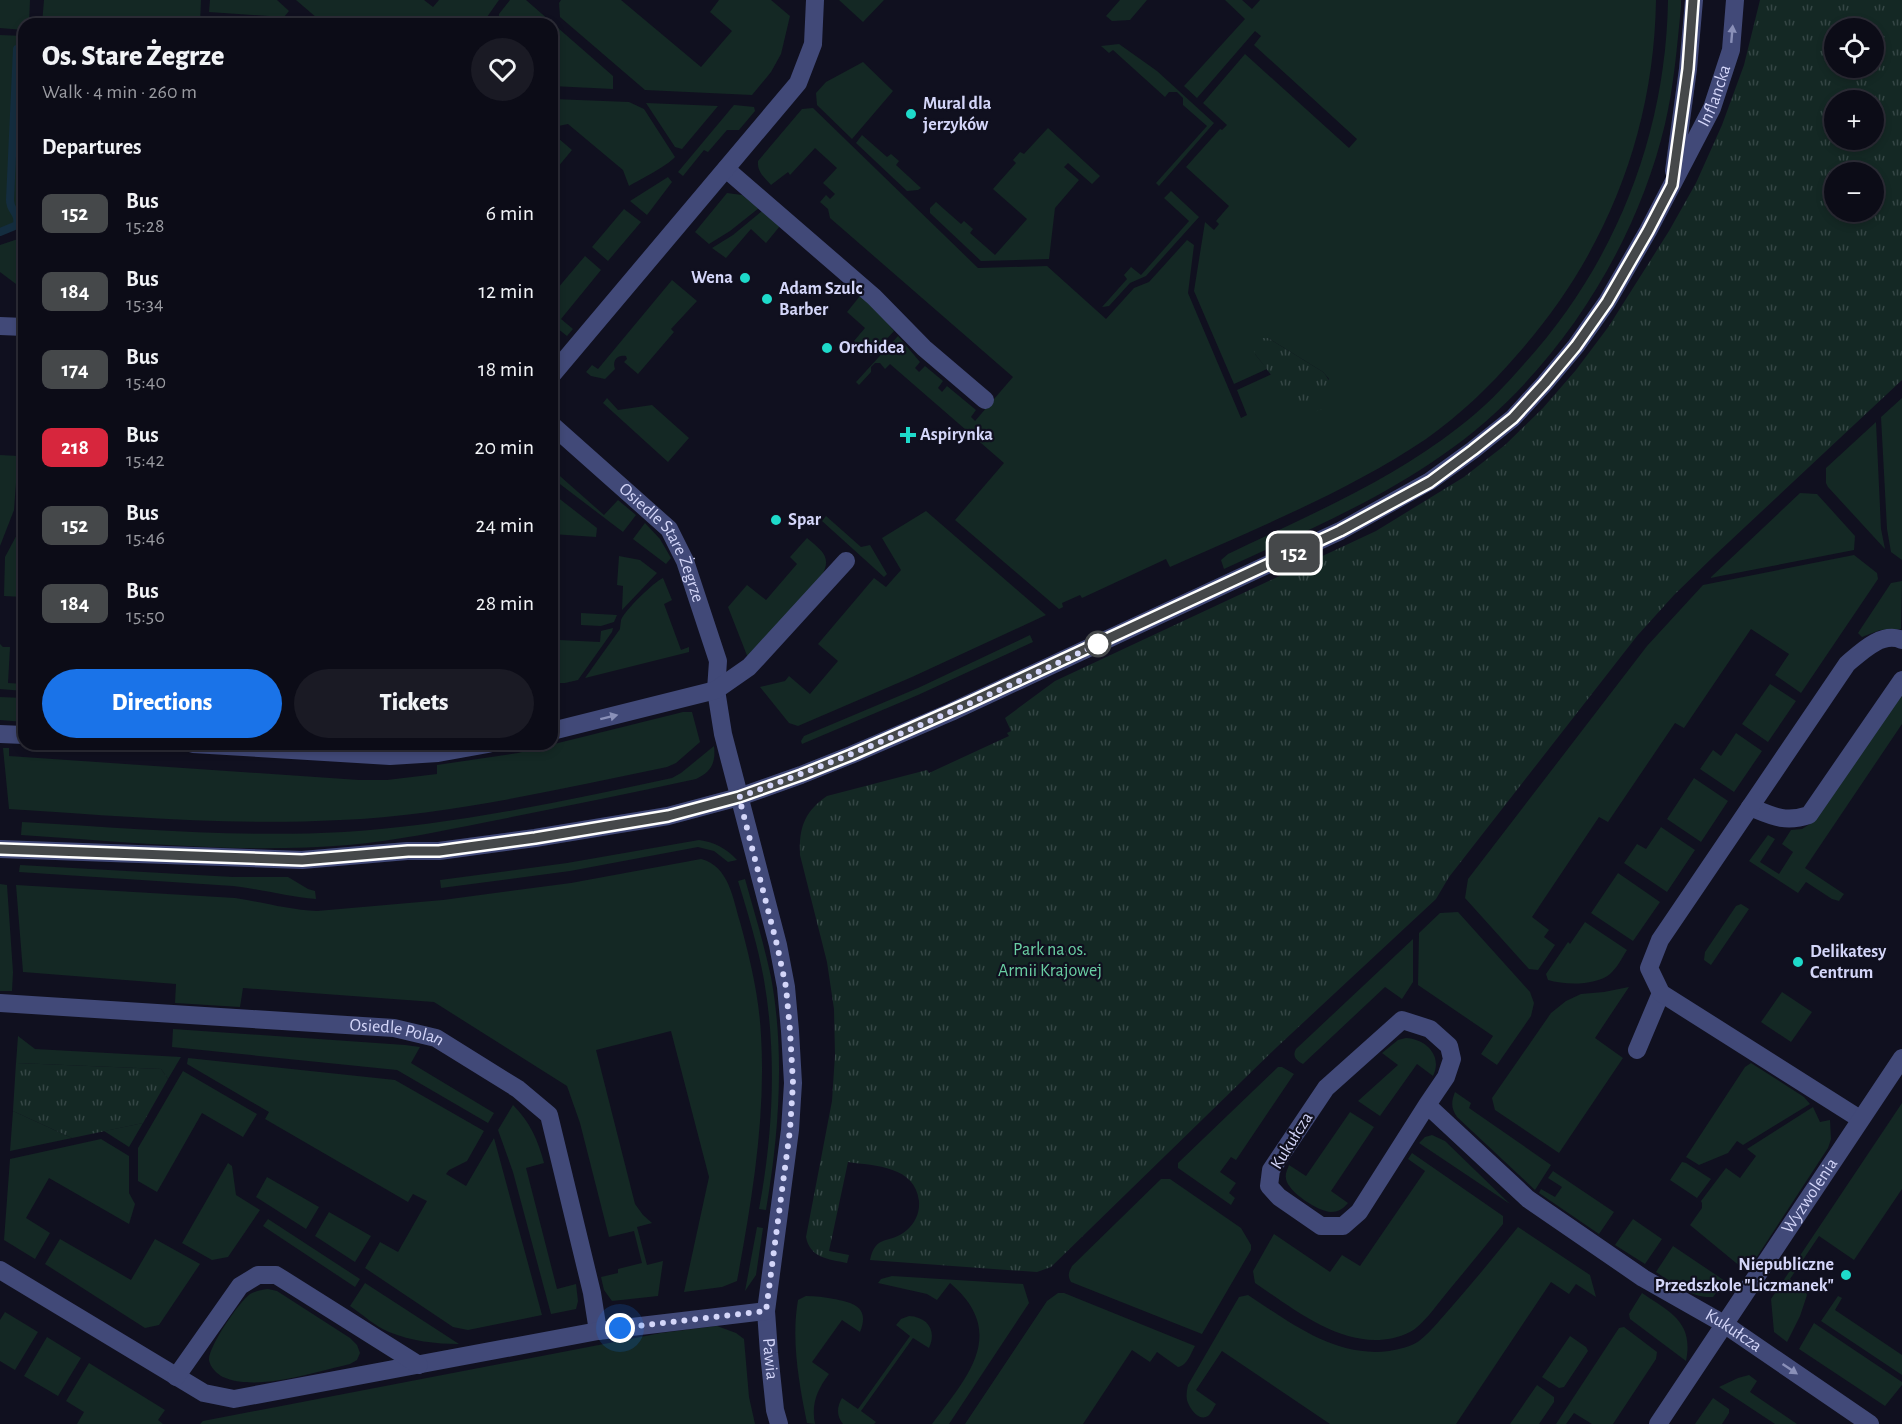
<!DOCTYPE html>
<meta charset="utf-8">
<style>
body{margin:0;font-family:"Alegreya Sans",sans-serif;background:#1a1a24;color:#f1f3f6;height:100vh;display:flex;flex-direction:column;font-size:22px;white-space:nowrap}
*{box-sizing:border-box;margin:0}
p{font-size:20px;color:#9a9ba1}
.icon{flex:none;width:33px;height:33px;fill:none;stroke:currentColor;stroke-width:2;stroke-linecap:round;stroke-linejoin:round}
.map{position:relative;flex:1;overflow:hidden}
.sheet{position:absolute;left:18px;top:18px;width:540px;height:732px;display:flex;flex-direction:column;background:#0c0c17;border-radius:18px;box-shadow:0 3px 9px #0003,0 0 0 2px #2c2c36}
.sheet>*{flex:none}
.badge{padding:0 12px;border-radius:9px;font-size:21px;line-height:39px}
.controls{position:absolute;left:1824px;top:18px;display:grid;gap:12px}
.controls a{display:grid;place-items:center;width:60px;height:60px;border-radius:50%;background:#0c0c17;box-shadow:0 3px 9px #0003,0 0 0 2px #2c2c36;font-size:30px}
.you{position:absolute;width:30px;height:30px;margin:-15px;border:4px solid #fff;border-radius:50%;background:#1a73e8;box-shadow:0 0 0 9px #1a73e833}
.map>.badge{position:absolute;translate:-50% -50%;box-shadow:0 0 0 3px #fff}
h2{padding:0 24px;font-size:22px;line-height:54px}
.round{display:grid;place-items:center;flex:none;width:63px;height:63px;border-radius:32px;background:#1a1a24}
.summary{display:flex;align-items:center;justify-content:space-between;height:102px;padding:0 24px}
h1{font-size:28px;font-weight:800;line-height:45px}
.cta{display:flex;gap:12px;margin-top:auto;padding:12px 24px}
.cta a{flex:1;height:69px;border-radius:36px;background:#1a73e8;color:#fff;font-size:24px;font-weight:800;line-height:69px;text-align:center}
.cta a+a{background:#1a1a24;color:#f1f3f6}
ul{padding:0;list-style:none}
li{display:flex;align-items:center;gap:18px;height:78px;padding:0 24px}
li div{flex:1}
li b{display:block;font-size:22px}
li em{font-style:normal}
li .badge{min-width:66px;font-weight:700;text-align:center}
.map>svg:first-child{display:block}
</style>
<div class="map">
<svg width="1902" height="1424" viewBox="0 0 1902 1424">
<defs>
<pattern id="park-tufts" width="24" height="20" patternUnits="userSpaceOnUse" patternTransform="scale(1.5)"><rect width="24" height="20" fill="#142824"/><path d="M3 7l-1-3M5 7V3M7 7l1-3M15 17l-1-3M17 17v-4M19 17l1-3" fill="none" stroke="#354645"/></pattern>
</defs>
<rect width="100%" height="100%" fill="#10101f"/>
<path fill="#142824" d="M0 0H30L29 24H24V30L0 28Z
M44 0H201L200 24H42Z
M210 0H277L289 11 284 17 209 12Z
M296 0H424L433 7 439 0H499L482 24H324Z
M510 0H526L613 76V89L552 86V24H499V14Z
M561 0H621L701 67 732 31 710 12 719 0H771L790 16 781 54 771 72 752 95 645 90 560 17 559 3Z
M839 0H884L863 22Z
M1120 0H1147L1130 20 1112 21 1106 16Z
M1225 0H1242L1252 9 1260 0H1656C1654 134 1605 256 1516 356 1489 387 1460 415 1426 439 1347 492 1257 528 1170 567L1166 559 1082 598 1080 595 1062 603 1063 607 1059 609 955 520 1004 463 890 364 885 369 880 363H875L871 367V372L859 385 856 382 898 336 920 362 915 368 919 372 925 366 943 381 938 388 942 392 947 386 976 410 971 417 975 421 1013 377 830 218 828 209 820 202 826 195 830 199 835 194 823 183 837 168 815 148 790 175 788 172 771 185C764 177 757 172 758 161L802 109 813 108 978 268 1047 266 1106 319 1134 288 1149 282 1187 240 1194 245 1188 293 1241 418 1247 415 1237 390 1272 374 1301 408 1329 379 1323 372 1268 338 1255 354 1267 369 1234 384 1194 291 1205 222 1214 230 1219 224 1216 221 1229 206 1186 167 1220 129 1222 130 1227 125 1203 103 1245 54 1349 148 1357 139 1254 45 1261 36 1255 31 1197 98 1184 86 1245 19Z
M1668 0H1681V7C1677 46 1674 86 1665 124 1635 252 1550 382 1441 456 1374 503 1297 535 1224 569L1221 560 1228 554C1307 516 1389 482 1459 427 1483 409 1504 387 1524 364 1615 264 1666 135 1668 0Z
M0 35 24 36V39L15 49 7 201 10 211 16 218 15 224 0 230Z
M1119 44 1157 71 1214 123 1159 186 1156 183 1207 126 1183 105V98L1177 92H1169L1165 97 1113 50 1109 53 1101 46Z
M19 49 24 50V126L19 215 12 201Z
M863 62 893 91 852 139 817 105 816 93 826 82Z
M553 99 629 102 644 109 675 157C667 166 641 179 629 186L623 170 568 124 553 127 552 126Z
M646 103 718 106 682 149 675 147Z
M734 105 754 107 755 111 739 130H727L708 152 704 150 683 176 678 172Z
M1048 128 1100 176 1092 184 1068 163 1064 167 1079 180 1055 208 1049 259 981 261 930 213V208L936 202 961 224 964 221 973 229 970 233 995 255 1027 219 993 189 1016 163 1013 160 1020 152 1024 154Z
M552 133 572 150 552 174Z
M862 135 887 157 891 154 899 161 896 165 921 188 918 190 907 191 856 143Z
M668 177 672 182 647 215 630 201Z
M1171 191 1199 217 1146 276 1130 283 1109 306 1102 307 1127 279 1124 275 1131 267 1141 275 1189 221 1164 198Z
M727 193 742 195 759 208 730 231 709 244 695 232Z
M624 209 641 222 608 261 592 247Z
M762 211 780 226 766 243 751 229 726 258 712 248 733 235Z
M18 239 16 284 0 272V245Z
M585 256 601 270 561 319 573 329 567 336 552 324V295Z
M672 280 697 301 671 329 674 332 638 374 624 362 627 359 626 356C617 354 612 361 615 369L605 379 591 376 586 372 592 365 598 369Z
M860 296 876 309 894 331 871 356 854 341 865 328 847 312Z
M607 398 618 410 652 405 689 438 668 462 603 403Z
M1902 398V560L1891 552 1887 529 1881 417Z
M1876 422 1881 529 1885 549 1828 487 1826 483V468Z
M0 455 18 456 14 510 0 546Z
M552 469 604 515 618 500 636 515 623 532 552 478Z
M552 493 597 528 596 537 552 534Z
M1800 493 1817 494 1855 536 1854 550 1710 578Z
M926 511 1046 615 912 677 798 726 789 723 760 687 785 681 789 676 810 694 838 661 818 644 874 578 886 587 901 570 882 538Z
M826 516 861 547 870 545 887 574 884 577 822 521Z
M645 523 660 539 671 558 666 564 633 539Z
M20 529H24V597L4 596 5 557Z
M807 538C822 551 833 557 821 577L748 658 728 607 747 585 766 600 797 564 790 557Z
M1854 555 1877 573 1878 579 1801 693 1775 675 1789 654 1751 629 1684 728 1675 723 1608 822 1599 817 1532 917 1549 930 1544 937 1555 945 1538 970 1529 969 1465 898 1468 879 1647 646 1703 585Z
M619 556 640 560 657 573 622 610 623 586 617 585Z
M663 578 672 600 664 604 681 650 689 647V652L585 678 620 629C620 628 621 621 621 620 625 610 654 582 663 578Z
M1902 581 1901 629 1880 630 1862 637 1858 633 1891 583Z
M581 613 617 615 614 622 601 626 581 625Z
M613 628 612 632 578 680 565 683H552V641L559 640 600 642 601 631Z
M1030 635 1033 642 918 695 802 744 801 741 804 736 918 688Z
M0 644 3 647H10L8 683 24 684V691L0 689Z
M1770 684 1796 701 1768 742 1742 724Z
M1902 693V724L1805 868 1844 894 1839 901 1832 899 1806 882 1798 893 1749 861 1768 835 1775 839 1760 862 1779 874 1793 852 1782 844 1791 830 1802 829 1813 822Z
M0 697 24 698V722L0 720Z
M683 712H692L700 742 676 763 667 767C559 789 451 815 340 820 229 826 119 816 9 809L3 748H9V756L359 780H387L437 774V765L518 753Z
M1736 733 1762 751 1734 792 1700 769 1713 750 1721 756Z
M714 746C716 763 711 772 696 779 627 794 557 808 487 822 441 831 395 841 348 845 240 854 129 842 21 835L22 822C129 828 237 838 344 832 455 825 564 801 672 778L681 773Z
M1694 778 1728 801 1701 842 1667 819Z
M1661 827 1695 850 1667 892 1624 863 1637 844 1646 849Z
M699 840C714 842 726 848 737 860L728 862 714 851 698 847 570 871 441 888 440 880 567 863Z
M701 859C729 866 733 899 740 922 750 959 759 996 761 1035 766 1117 752 1200 737 1281L722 1287 684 1292 709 1177 671 1031 596 1050 635 1204 643 1215 652 1223 637 1227 647 1265 663 1261 658 1296 612 1301 604 1290 601 1277 618 1273V1269L642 1263 634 1231 609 1237 580 1123 567 1086 434 1002 243 988 240 1007 175 1003 176 984 23 972 16 885 235 898C262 902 289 910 317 911L443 900 571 883Z
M20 865 233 877H288L308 889 315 891 316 899C288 897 261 889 233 886L19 872Z
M1618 873 1660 902 1633 941 1591 913Z
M745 879C754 911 764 944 771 977 785 1053 779 1134 766 1210L759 1209C773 1135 777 1055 764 980 758 946 748 914 738 881Z
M0 884 7 885 13 972 12 991H0Z
M1741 904 1749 909 1711 965 1704 960 1705 952 1736 906Z
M1458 912 1530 992 1534 1003 1531 1016 1497 1065 1481 1054 1493 1036 1418 985 1419 933 1440 913Z
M1585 922 1627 950C1622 958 1617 968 1610 974 1595 986 1565 985 1548 980L1546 974 1568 942 1570 944Z
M1413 939V982L1402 999 1385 987 1303 1064C1296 1060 1292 1056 1296 1049Z
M1629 987 1595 1038 1623 1058 1559 1153 1495 1110 1492 1098 1551 1013 1566 1001 1581 994 1604 992Z
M1782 992 1812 1012 1791 1042 1761 1022Z
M173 1029 405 1045 420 1047 411 1063 494 1113 488 1123 397 1070 172 1047Z
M18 1036 35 1049 181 1057 168 1079 161 1069 16 1063Z
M1406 1038C1426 1039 1443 1056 1433 1076L1417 1064 1380 1116 1358 1101 1398 1065 1382 1053 1398 1040Z
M188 1058 395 1080 484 1131 467 1161 449 1170 446 1174 466 1186 494 1138 542 1315 468 1330 453 1327 365 1268 380 1242 398 1252 427 1201 413 1194 408 1202 265 1119 269 1112 187 1064Z
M1751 1063 1804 1097 1810 1104 1743 1145 1737 1141 1728 1153 1699 1165 1686 1157 1745 1067Z
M1278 1067H1282L1294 1074 1236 1160 1231 1157 1220 1172 1236 1183 1229 1193 1235 1198 1231 1205 1178 1168V1163Z
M183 1071 257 1114 243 1137 202 1113 157 1192 138 1181V1148Z
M1455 1092 1471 1103 1469 1108 1551 1165 1535 1190 1457 1117C1451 1108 1451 1102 1455 1092Z
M1902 1103V1189L1854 1260 1819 1236 1790 1279 1805 1290 1807 1295 1800 1316 1787 1342 1774 1332 1771 1299Z
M513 1105C530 1122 538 1140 544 1163L526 1168 557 1289 576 1284 578 1301 576 1309 551 1314 513 1172 498 1130Z
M1813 1107 1820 1122 1830 1120 1831 1139 1828 1148 1747 1272 1690 1225 1702 1208V1203L1701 1201 1726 1168 1740 1178 1756 1156 1747 1149Z
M13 1111 72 1138 10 1151Z
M1350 1112 1374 1127 1331 1191 1348 1203C1343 1209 1338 1212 1331 1212 1319 1212 1288 1192 1286 1179 1285 1174 1287 1170 1289 1165L1306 1176Z
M143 1123 129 1147 104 1131Z
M1432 1135 1445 1141 1510 1204 1419 1143 1425 1137Z
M101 1139 129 1156V1193L135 1204 129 1224 49 1178 26 1218 50 1233 35 1259 4 1240 10 1159Z
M1412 1153 1503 1216V1224C1484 1248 1464 1272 1445 1295 1436 1306 1422 1326 1410 1332 1355 1359 1298 1312 1255 1283L1253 1271 1274 1234 1330 1272 1342 1255 1360 1266 1425 1171 1408 1159Z
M1682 1162 1686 1163 1711 1179 1697 1198 1670 1180Z
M228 1163 232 1166 236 1195 260 1210 228 1257 212 1260 182 1243Z
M1553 1171 1614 1212 1599 1234 1539 1193 1541 1189 1555 1197 1562 1187 1548 1178Z
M267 1177 319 1207 306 1229 256 1197Z
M1161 1179H1170L1241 1228 1251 1245V1250L1202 1334 1071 1282C1067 1275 1069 1272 1072 1266Z
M329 1212 371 1236 355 1262 315 1236Z
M268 1219 360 1279 355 1287 263 1226Z
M1633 1219 1662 1239 1645 1264 1615 1245Z
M757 1227 763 1228 756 1275 745 1291Z
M1518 1227 1590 1275 1596 1297 1576 1284 1569 1294 1551 1282 1456 1424H1330L1222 1351 1196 1390 1216 1404C1214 1407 1211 1414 1208 1416 1198 1422 1189 1407 1187 1400 1186 1395 1187 1390 1188 1385L1239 1297 1248 1295C1291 1323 1335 1358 1389 1351 1399 1349 1411 1347 1419 1341 1432 1331 1443 1316 1454 1304 1476 1279 1497 1253 1518 1227Z
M60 1239 131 1280 155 1239 200 1264 159 1325 145 1328 45 1264Z
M1673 1246 1725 1281 1713 1297C1690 1298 1675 1284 1656 1272Z
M892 1276 1023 1284 1029 1303 949 1424H932C967 1377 1009 1333 950 1283L937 1300 927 1294 878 1283 881 1279Z
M365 1283 459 1344C436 1344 411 1341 389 1332 375 1326 363 1315 350 1306Z
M268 1289 277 1291 350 1338 357 1345 360 1353 357 1360 350 1364C315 1372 256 1392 223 1377 217 1374 210 1367 209 1360 208 1347 239 1302 250 1294 256 1291 261 1290 268 1289Z
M1058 1293H1064L1195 1346C1191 1353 1187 1366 1178 1367L1157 1352 1150 1362 1132 1350 1083 1424H965L1047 1301Z
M1642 1293C1670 1312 1694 1322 1686 1361L1630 1319 1629 1314Z
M806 1296C816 1296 824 1297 834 1299 854 1303 870 1307 860 1332L842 1320 812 1362 829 1374C817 1390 811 1404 815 1424L807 1423C799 1383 791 1340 798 1300Z
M1838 1296 1842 1298 1835 1310 1902 1355V1375L1821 1321Z
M5 1312 38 1332 15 1370 0 1361V1320Z
M909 1316C928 1317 937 1331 929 1348L913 1338 861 1411 876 1422 874 1424H843C836 1415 837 1407 842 1398L858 1409 910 1336 896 1325 901 1319Z
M1814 1323 1902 1382V1385L1885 1406 1799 1349Z
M717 1326 736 1333 744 1339 749 1397 755 1424H200L203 1421 661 1333Z
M1624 1327 1657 1352 1656 1359 1613 1424H1592L1574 1413 1566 1424H1556L1619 1328Z
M1570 1336 1586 1347 1588 1351 1564 1387 1559 1388 1542 1377Z
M47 1337 81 1358 58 1396 24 1376Z
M89 1363 165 1410 158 1420 163 1424H77L84 1412 66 1401Z
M1749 1375 1757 1381 1750 1392 1797 1424H1775L1719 1387 1738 1378Z
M1537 1385 1554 1397V1402L1539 1424H1510Z
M1713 1398 1729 1409V1413L1722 1424H1695Z"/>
<path fill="url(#park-tufts)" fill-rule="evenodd" d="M1760 0H1902V380L1714 556 1674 595 1637 636 1449 877 1436 899 1277 1047 1051 1267 1037 1272 870 1260C876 1233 890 1245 907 1230 915 1223 920 1213 919 1201 915 1166 876 1166 848 1162L829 1251 849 1255 847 1263C828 1259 810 1258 806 1237L832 1101 835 1055 834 1009 827 962 800 855C799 828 804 812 827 796L927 770 929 773 1009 736 1007 733 1011 731 1005 718 1055 681 1376 531 1464 477 1505 445 1543 408 1576 370 1609 326 1669 231 1696 183 1722 125 1744 65ZM1874 28V68H1834V28ZM1874 100V140H1834V100ZM1834 172H1874V212H1834Z
M1261 338H1268L1323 372C1344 395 1322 421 1300 408 1289 401 1265 366 1255 354 1253 346 1255 343 1261 338Z
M16 1063 161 1069 168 1079 143 1123 72 1138 13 1111Z"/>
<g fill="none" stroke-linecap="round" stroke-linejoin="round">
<path stroke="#142d3f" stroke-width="8" d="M0 232 17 225C19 211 10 212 10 200L17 49"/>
<g stroke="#414978" stroke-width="18">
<path d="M726 169 874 297 924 348 985 400"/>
<path d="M1674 171 1688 69 1694 0"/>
<path d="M0 326 24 327"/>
<path d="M552 375 798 83 813 44 815 0"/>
<path id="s1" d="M552 425 669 529 685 561 718 661 716 690 723 734 778 945 786 987 790 1031 793 1083 790 1130 766 1311 769 1353 775 1410 779 1424"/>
<path d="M552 731 716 690 749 667 846 561"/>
<path d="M0 734 24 735"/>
<path d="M193 744 390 756 438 753 488 744"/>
<path d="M1750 807C1772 816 1785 823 1809 815L1902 680"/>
<path id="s2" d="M0 849 302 860 407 851H439L535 838 668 816 739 797 801 775 851 755 951 712 1340 531 1430 481 1473 450 1513 418 1545 383 1576 346 1607 302 1648 231 1712 108 1731 50 1735 0"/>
<path id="s3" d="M0 1003 394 1028 436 1038 518 1089 549 1115 592 1293 598 1331"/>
<path d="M1637 1050 1661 993"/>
<path id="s4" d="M1427 1105 1446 1077 1452 1059 1449 1046 1430 1029 1402 1020 1326 1088 1271 1170 1269 1186 1279 1197 1321 1226H1343L1359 1212 1427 1105 1528 1199 1643 1278 1724 1324 1870 1424"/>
<path d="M1860 1119 1661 993 1649 968 1660 940 1847 664C1861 652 1882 631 1902 640"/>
<path d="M0 1270 204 1393 234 1399 598 1331 766 1311"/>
<path d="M176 1377 240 1286 258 1275H276L419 1365"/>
<path id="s5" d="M1658 1424 1902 1058"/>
</g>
</g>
<defs><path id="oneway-solid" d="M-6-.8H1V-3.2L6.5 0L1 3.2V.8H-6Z" transform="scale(1.5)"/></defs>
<g fill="#8a90b8">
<use href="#oneway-solid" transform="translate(1732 34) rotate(-85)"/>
<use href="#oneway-solid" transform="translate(609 717) rotate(-14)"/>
<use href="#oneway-solid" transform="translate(1790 1369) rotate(34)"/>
</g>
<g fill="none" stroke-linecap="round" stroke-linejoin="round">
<g stroke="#fff" stroke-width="14">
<path id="line" d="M0 849 302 860 408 851H439L535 838 668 816 739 797 801 775 851 755 969 703 1340 531 1430 482 1473 450 1513 418 1545 383 1576 346 1607 302 1648 231 1672 185 1688 69 1693 0"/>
</g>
<use href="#line" stroke="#45484a" stroke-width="9"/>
<path stroke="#d4d6f9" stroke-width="6" stroke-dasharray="0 10.8" d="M620 1328 766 1311 790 1130 793 1083 790 1031 786 987 777 945 739 797C862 753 980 700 1098 644"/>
</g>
<g fill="#1edaca" stroke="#10101f" stroke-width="2">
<circle cx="911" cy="114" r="6"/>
<circle cx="745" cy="278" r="6"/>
<circle cx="767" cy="299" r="6"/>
<circle cx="827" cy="348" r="6"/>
<path d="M905 426h6v6h6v6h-6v6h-6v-6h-6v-6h6z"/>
<circle cx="776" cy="520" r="6"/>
<circle cx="1798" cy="962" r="6"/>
<circle cx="1846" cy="1275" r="6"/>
</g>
<circle fill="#fff" stroke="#45484a" stroke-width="3" cx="1098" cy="644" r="12"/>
<g text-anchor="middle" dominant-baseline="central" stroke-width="4.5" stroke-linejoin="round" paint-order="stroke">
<g font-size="18" fill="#d4d6f9" stroke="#10101f">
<text stroke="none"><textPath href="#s2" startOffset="1992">Inflancka</textPath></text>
<text stroke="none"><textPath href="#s1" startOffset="164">Osiedle Stare Żegrze</textPath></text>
<text stroke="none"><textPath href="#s3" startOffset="398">Osiedle Polan</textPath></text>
<text transform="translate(1292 1141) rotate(-58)">Kukułcza</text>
<text stroke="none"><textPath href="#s5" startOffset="274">Wyzwolenia</textPath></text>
<text stroke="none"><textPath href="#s4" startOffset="956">Kukułcza</textPath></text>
<text stroke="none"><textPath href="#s1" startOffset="1006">Pawia</textPath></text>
</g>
<g font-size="18" font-weight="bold" fill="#d4d6f9" stroke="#10101f" text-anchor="start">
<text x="923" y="104">Mural dla<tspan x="923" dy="21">jerzyków</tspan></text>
<text x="733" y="278" text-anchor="end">Wena</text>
<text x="779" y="289">Adam Szulc<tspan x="779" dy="21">Barber</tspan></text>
<text x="839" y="348">Orchidea</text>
<text x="920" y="435">Aspirynka</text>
<text x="788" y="520">Spar</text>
<text x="1810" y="952">Delikatesy<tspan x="1810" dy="21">Centrum</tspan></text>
<text x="1834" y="1265" text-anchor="end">Niepubliczne<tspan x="1834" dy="21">Przedszkole "Liczmanek"</tspan></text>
</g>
<g font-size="18" fill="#6acfa3" stroke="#10101f">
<text x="1050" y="950">Park na os.<tspan x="1050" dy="21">Armii Krajowej</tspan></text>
</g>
</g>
</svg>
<div class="controls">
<a><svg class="icon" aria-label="locate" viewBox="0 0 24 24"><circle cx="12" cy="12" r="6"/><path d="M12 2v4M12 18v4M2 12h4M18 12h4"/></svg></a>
<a>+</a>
<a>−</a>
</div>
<div class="you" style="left:620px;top:1328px"></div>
<b class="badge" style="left:1294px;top:553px;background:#45484a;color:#fff">152</b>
<section class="sheet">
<div class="summary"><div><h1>Os. Stare Żegrze</h1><p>Walk · 4 min · 260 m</p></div><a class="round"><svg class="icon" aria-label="heart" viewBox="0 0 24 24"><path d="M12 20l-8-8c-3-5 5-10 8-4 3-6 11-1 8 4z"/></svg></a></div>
<h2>Departures</h2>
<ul>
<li><span class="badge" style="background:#45484a;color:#fff">152</span><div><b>Bus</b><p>15:28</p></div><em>6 min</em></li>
<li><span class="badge" style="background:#45484a;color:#fff">184</span><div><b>Bus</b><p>15:34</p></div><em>12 min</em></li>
<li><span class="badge" style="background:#45484a;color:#fff">174</span><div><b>Bus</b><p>15:40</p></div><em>18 min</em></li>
<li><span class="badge" style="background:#d7263d;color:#fff">218</span><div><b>Bus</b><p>15:42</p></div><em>20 min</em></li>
<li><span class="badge" style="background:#45484a;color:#fff">152</span><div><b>Bus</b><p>15:46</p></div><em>24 min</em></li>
<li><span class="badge" style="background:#45484a;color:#fff">184</span><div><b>Bus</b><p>15:50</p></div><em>28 min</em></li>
</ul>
<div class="cta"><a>Directions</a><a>Tickets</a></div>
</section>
</div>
